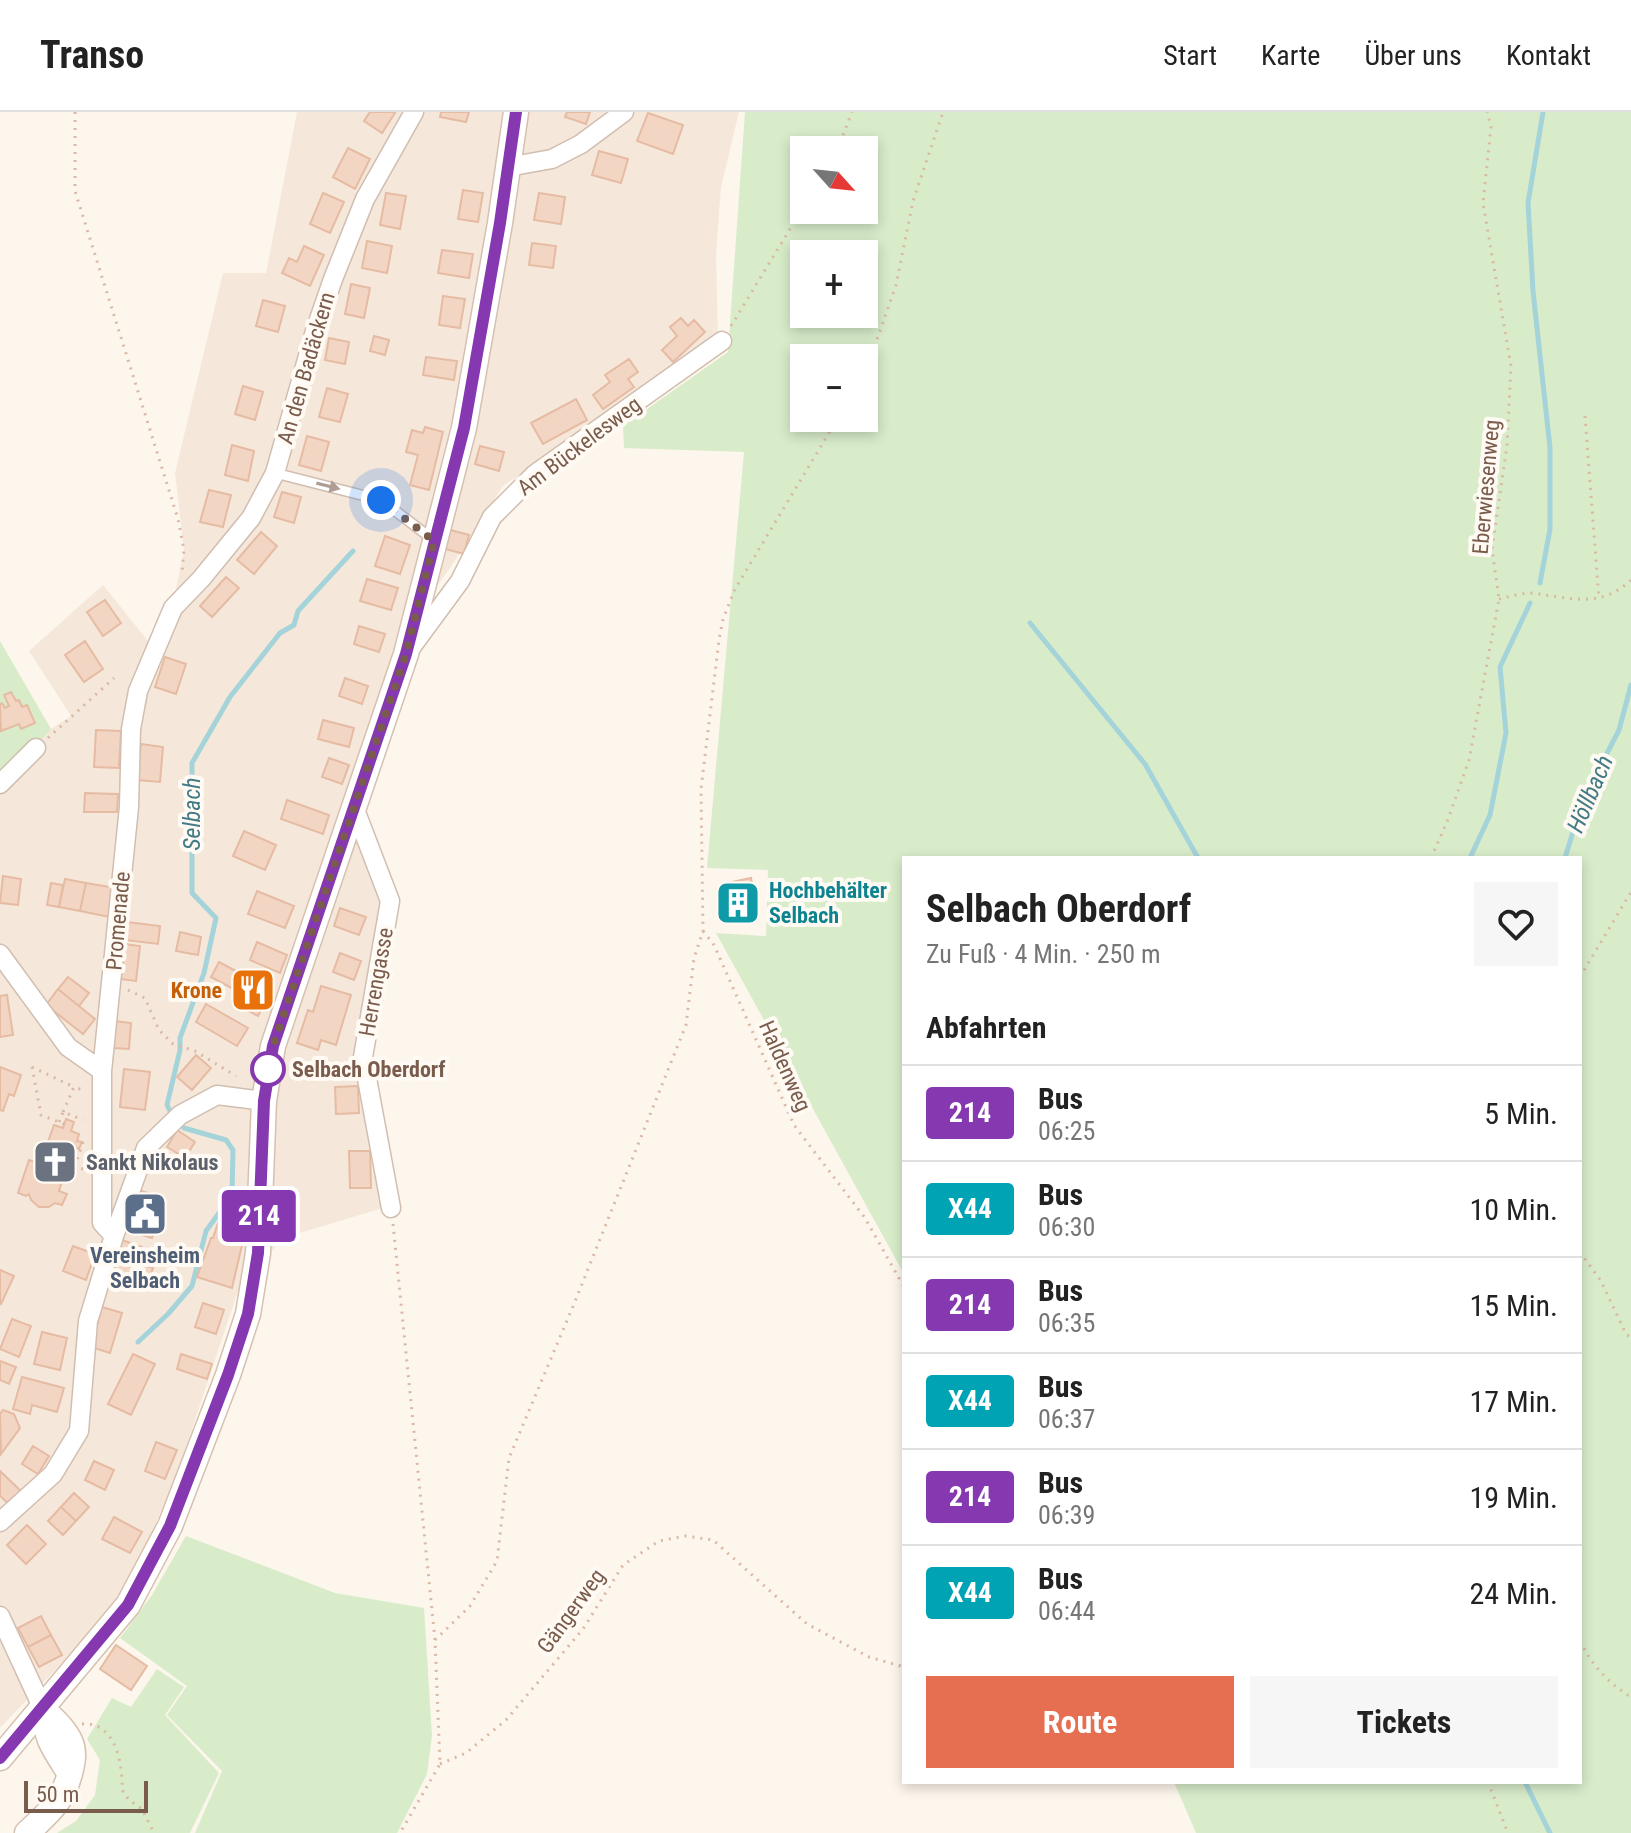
<!DOCTYPE html>
<html lang="de">
<meta charset="utf-8">
<style>
body{margin:0;font-family:"Roboto Condensed",sans-serif;background:#f6f6f6;color:#222;height:100vh;display:flex;flex-direction:column;font-size:30px;white-space:nowrap}
*{box-sizing:border-box;margin:0}
p{font-size:26px;color:#767676}
.icon{flex:none;width:44px;height:44px;fill:none;stroke:currentColor;stroke-width:2;stroke-linecap:round;stroke-linejoin:round}
.map{position:relative;flex:1;overflow:hidden}
.details{position:absolute;left:902px;top:744px;width:680px;height:928px;display:flex;flex-direction:column;background:#fff;border-radius:0px;box-shadow:0 4px 12px #0003}
.details>*{flex:none}
.badge{padding:0 16px;border-radius:6px;font-size:28px;line-height:52px}
.needle{width:52px;rotate:117deg}
.controls{position:absolute;left:790px;top:24px;display:grid;gap:16px}
.controls a{display:grid;place-items:center;width:88px;height:88px;border-radius:0px;background:#fff;box-shadow:0 4px 12px #0003;font-size:40px}
.scale{position:absolute;left:24px;bottom:20px;width:124px;box-sizing:border-box;padding-left:8px;border:4px solid #7a5c4d;border-top:0;font-size:22px;line-height:28px;white-space:nowrap;color:#7a5c4d;-webkit-text-stroke:6px #fffaf3;paint-order:stroke}
.you{position:absolute;width:40px;height:40px;margin:-20px;border:6px solid #fff;border-radius:50%;background:#1a73e8;box-shadow:0 0 0 12px #1a73e833}
.map>.badge{position:absolute;translate:-50% -50%;box-shadow:0 0 0 4px #fff}
h2{padding:0 24px;font-size:30px;line-height:72px}
.round{display:grid;place-items:center;flex:none;width:84px;height:84px;border-radius:0px;background:#f6f6f6}
.summary{display:flex;align-items:center;justify-content:space-between;height:136px;padding:0 24px}
h1{font-size:38px;font-weight:700;line-height:60px}
.button{display:flex;gap:16px;margin-top:auto;padding:16px 24px}
.button a{flex:1;height:92px;border-radius:0px;background:#e76f51;color:#fff;font-size:32px;font-weight:700;line-height:92px;text-align:center}
.button a+a{background:#f6f6f6;color:#222}
ul{padding:0;list-style:none}
li{display:flex;align-items:center;gap:24px;height:96px;padding:0 24px;border-top:2px solid #e0e0e0}
li div{flex:1}
li b{display:block;font-size:30px}
li em{font-style:normal}
li .badge{min-width:88px;font-weight:700;text-align:center}
header{display:flex;align-items:center;gap:48px;box-sizing:border-box;height:112px;padding:0 40px;background:#fff;border-bottom:2px solid #e0e0e0}
header strong{font-size:38px}
nav{display:flex;gap:44px;margin-inline-start:auto;font-size:28px}
.map>svg:first-child{display:block}
</style>
<header>
<strong>Transo</strong>
<nav><a>Start</a><a>Karte</a><a>Über uns</a><a>Kontakt</a></nav>
</header>
<div class="map">
<svg width="1631" height="1721" viewBox="0 0 1631 1721">
<rect width="100%" height="100%" fill="#fdf6ec"/>
<path fill="#f5e8da" d="M297 0H739L721 75 716 143 718 228 503 374 450 456 402 521 347 700 383 781 358 962 383 1096 283 1126 238 1179 176 1365 122 1488 0 1616V666L13 660 51 617 71 604 29 539 103 473 148 529 173 492 184 438 175 361 223 161H266Z"/>
<path fill="#d8ecc9" fill-rule="evenodd" d="M745 0H1631V1721H1196L1174 1670H1580V746H904V1162L716 821 766 824 768 758 707 756 744 340 624 336 623 314 728 240ZM804 38H864V98H804ZM804 142H864V202H804ZM804 246H864V306H804Z
M0 529 51 617 13 660 0 666Z
M186 1424 335 1481 424 1496 432 1624 427 1662 397 1721H195L222 1659 167 1603 187 1574 120 1526 152 1483Z
M157 1557 184 1575 165 1603 219 1661 190 1721H57L76 1709 95 1683 100 1648 87 1627 112 1586 131 1595Z"/>
<g fill="none" stroke-linecap="round" stroke-linejoin="round">
<path stroke="#a5d3da" stroke-width="5" d="M1540 471 1550 417V336L1533 179 1528 91 1543 0
M1030 511 1145 652 1198 746
M1470 746 1490 703 1506 621 1500 555 1530 491
M1565 746 1582 690 1619 618 1631 573
M172 1003 167 993 180 938V926L204 861 216 806 192 781V651L230 585 280 521 294 513 298 499 353 439
M138 1230 168 1202 192 1174 206 1119 232 1083 233 1038 226 1028 184 1016
M1525 1670 1550 1721"/>
</g>
<path fill="#f3d5c3" stroke="#e6bba3" stroke-width="2" d="M370 0H393L395 1 382 21 364 9Z
M441 0H469L466 10 440 5Z
M567 0H590L586 12 565 5Z
M648 1 683 13 673 42 637 29Z
M348 36 370 47 355 77 333 65Z
M599 39 628 47 621 71 592 63Z
M463 78 483 81 478 110 458 107Z
M323 81 344 90 330 121 310 112Z
M386 81 406 84 400 117 380 113Z
M539 81 565 85 561 112 534 108Z
M367 129 392 134 387 161 362 156Z
M532 131 556 134 553 156 529 153Z
M304 134 324 143 310 174 282 161 289 146 297 150Z
M442 138 473 142 469 166 438 161Z
M351 172 370 176 364 206 345 202Z
M443 184 465 187 460 216 439 213Z
M263 188 285 194 278 220 256 214Z
M681 206 688 214 694 208 705 220 673 250 662 238 677 224 670 215Z
M374 224 389 228 385 243 370 239Z
M329 226 349 230 345 252 325 248Z
M426 245 457 249 454 268 423 263Z
M629 247 638 260 628 267 634 275 603 297 593 283 610 270 605 263Z
M243 274 263 280 255 308 235 302Z
M327 276 348 282 340 310 319 305Z
M576 287 587 308 543 332 531 311Z
M425 315 443 320 429 378 410 373 418 343 406 340 412 318 423 321Z
M307 324 329 330 321 359 299 353Z
M232 333 254 339 248 369 225 363Z
M480 334 504 340 499 359 475 352Z
M209 378 231 383 223 415 200 410Z
M282 380 301 385 294 411 274 405Z
M447 417 469 423 464 442 442 436Z
M261 420 277 434 254 462 237 448Z
M385 424 410 433 400 462 375 454Z
M226 465 239 476 212 505 200 494Z
M367 467 398 476 391 498 360 489Z
M105 488 121 511 103 524 87 500Z
M359 514 385 522 379 540 354 532Z
M85 529 103 557 84 570 65 543Z
M165 545 186 552 176 582 155 575Z
M345 566 368 574 362 592 339 584Z
M11 580 16 589 19 588 22 595 27 593 35 611 21 617 19 612 1 619 0 592 2 591 5 596 9 594 4 583Z
M323 608 354 616 349 635 318 627Z
M96 618 121 619 119 656 94 655Z
M141 632 163 635 160 670 137 668Z
M329 646 349 653 342 672 322 665Z
M85 681 118 682 117 700H84Z
M287 688 329 703 323 722 281 707Z
M244 719 276 733 265 758 233 744Z
M3 764 21 767 18 793 0 791Z
M751 766 757 801 724 807 720 782 729 780 727 771Z
M65 767 86 771 80 799 59 795Z
M51 771 63 773 59 795 47 793Z
M86 771 116 776 110 805 80 799Z
M257 779 294 794 285 816 248 802Z
M340 796 366 805 359 823 334 814Z
M127 810 160 814 158 832 125 828Z
M180 820 201 825 198 843 176 839Z
M257 830 287 843 280 861 250 848Z
M124 832 140 834 136 869 120 867Z
M340 841 361 849 354 868 333 860Z
M219 850 272 878 258 904 232 890 237 879 211 865Z
M68 865 89 881 79 894 58 877Z
M321 874 351 883 336 933 321 928 318 938 297 931 308 898 313 900Z
M58 877 95 907 83 922 46 893Z
M7 883 13 923 0 925V884Z
M206 892 248 916 237 934 196 910Z
M115 909 131 911 129 937 113 936Z
M196 943 211 956 192 978 177 965Z
M0 955 21 963 14 984 9 982 3 999 0 998Z
M124 957 150 960 145 998 120 995Z
M358 974 359 1001 336 1002 335 975Z
M66 1007 74 1010 71 1019 79 1022 77 1029 82 1030 79 1037 74 1035 71 1044 75 1045 73 1049 69 1048 64 1064 68 1065 66 1070 62 1069 59 1079 67 1082 62 1093 55 1091 49 1095H39L31 1088 29 1082 26 1084 18 1081 29 1048 38 1051 37 1054 39 1055 54 1013 63 1016Z
M177 1018 195 1030 185 1046 167 1035Z
M349 1039H370L371 1076H350Z
M139 1078 165 1087 152 1126 126 1118Z
M227 1093 245 1099 237 1127 243 1129 232 1176 197 1165 211 1126H213L218 1111 222 1112Z
M122 1128 142 1135 132 1164 112 1158Z
M73 1134 95 1142 86 1168 63 1159Z
M137 1150 153 1156 148 1170 132 1164Z
M0 1158 14 1164 1 1192 0 1191Z
M203 1191 224 1198 216 1222 195 1215Z
M102 1195 122 1201 110 1241 91 1235Z
M12 1207 31 1214 19 1245 0 1237Z
M42 1220 67 1226 60 1258 34 1252Z
M133 1242 155 1252 131 1303 108 1292Z
M181 1242 212 1252 207 1267 177 1257Z
M0 1249 16 1255 9 1272 0 1268Z
M22 1265 64 1276 57 1300 32 1293 30 1302 13 1297Z
M3 1298 14 1302 20 1316 1 1342 0 1302Z
M156 1330 177 1338 165 1367 145 1359Z
M33 1334 49 1344 38 1362 22 1352Z
M94 1349 114 1358 105 1378 85 1368Z
M0 1359 21 1379 9 1392 0 1384Z
M74 1381 89 1395 76 1409 61 1395Z
M61 1395 76 1409 63 1423 48 1409Z
M114 1405 142 1420 130 1441 102 1427Z
M27 1413 46 1432 26 1452 7 1433Z
M41 1504 51 1523 28 1535 18 1516Z
M51 1523 62 1543 39 1555 28 1535Z
M116 1533 147 1554 131 1578 100 1557Z"/>
<g fill="none" stroke-linecap="round" stroke-linejoin="round">
<g stroke="#d1beb0" stroke-width="12">
<path id="lane" d="M275 361 381 388 431 426"/>
</g>
<g stroke="#d1beb0" stroke-width="21">
<path id="street" d="M508 55 552 47 581 32 624 0
M410 537 460 469 492 405 535 362 722 229
M0 672 36 636
M354 695 390 789 363 945 391 1096
M0 842 68 935 102 959
M114 1124 102 1111V959L129 695 131 617 138 579 173 496 201 467 251 406 275 361 315 219 333 167 365 87 414 0
M0 1410 53 1362 79 1319 88 1209 114 1124 146 1036 180 1003 217 983 264 989
M0 1504 43 1597"/>
</g>
<g stroke="#d6c0b0" stroke-width="27">
<path id="secondary" d="M43 1597C47 1630 53 1635 70 1662
M0 1646 128 1493 170 1414 228 1263 248 1202 258 1141 264 989 273 934 406 542 464 316 500 111 516 0
M27 1721C48 1701 63 1690 70 1661 73 1651 75 1641 71 1631 65 1617 53 1607 43 1597"/>
</g>
<path stroke="#d9b8a5" stroke-width="3" stroke-dasharray="2 6" stroke-linecap="butt" d="M75 0V79L178 407 184 438 182 460
M837 38 852 0
M731 214 804 94
M864 265 896 173 913 89 943 0
M1585 304 1599 487
M1499 487C1509 485 1520 481 1530 481 1569 485 1599 498 1631 468
M48 626 114 566
M1431 746 1447 710 1469 648 1499 487 1492 437 1507 334 1511 254 1483 91 1491 15 1487 0
M703 819 714 833 794 1013 865 1106 904 1175
M1580 865 1631 780
M128 878 145 886 159 918 173 932 195 939 236 964
M32 955 41 1003 64 1012
M32 955 74 975
M63 1000 74 975 86 979
M59 1010 63 1000 83 1008
M83 1030 75 1054 85 1058
M393 1112 435 1528 440 1652 400 1721
M1580 1140 1601 1169 1626 1222 1631 1226
M435 1528 470 1494 497 1449 509 1346 574 1192 686 913 694 846 703 819 701 677 719 528 723 507 735 477 838 306
M1580 1529C1592 1553 1608 1571 1631 1585
M82 1612C116 1609 123 1653 122 1678L129 1688 142 1697 154 1721
M440 1652 466 1641 506 1608 583 1517 623 1453 659 1429 685 1424 713 1428 807 1512 869 1545 904 1555
M1488 1670 1508 1721"/>
<use href="#lane" stroke="#fff" stroke-width="9"/>
<use href="#street" stroke="#fff" stroke-width="18"/>
<use href="#secondary" stroke="#fff" stroke-width="24"/>
</g>
<defs><path id="oneway-solid" d="M-6-.8H1V-3.2L6.5 0L1 3.2V.8H-6Z" transform="scale(2)"/></defs>
<use fill="#af9d94" href="#oneway-solid" transform="translate(328 374) rotate(14)"/>
<g fill="none" stroke-linecap="round" stroke-linejoin="round">
<g stroke="#fff" stroke-width="18">
<path id="line" d="M0 1646 128 1493 170 1414 228 1263 248 1202 258 1141 264 989 273 934 406 542 464 316 500 111 516 0"/>
</g>
<use href="#line" stroke="#8638b0" stroke-width="12"/>
<path stroke="#7a5c4d" stroke-width="8" stroke-dasharray="0 14.4" d="M268 957 273 934 406 542 434 429 381 388"/>
</g>
<defs>
<g id="building-square" transform="scale(2.3)"><rect x="-9" y="-9" width="18" height="18" rx="4" fill="#0f9aa8" stroke="#fffaf3"/><path d="M-4-6H4V6H1V3H-1V6H-4ZM-2.5-4.3h1.7v1.8h-1.7ZM.8-4.3h1.7v1.8H.8ZM-2.5-1h1.7V.8h-1.7ZM.8-1h1.7V.8H.8Z" fill="#fff"/></g>
<g id="restaurant-square" transform="scale(2.3)"><rect x="-9" y="-9" width="18" height="18" rx="4" fill="#e8710a" stroke="#fffaf3"/><path d="M-5-6h1v4h1v-4h1v4h1v-4h1v5L-1.5 .5V6h-2V.5L-5-1ZM5-6V6H3V1.5H1.5Q1.5-4 5-6Z" fill="#fff"/></g>
<g id="church-square" transform="scale(2.3)"><rect x="-9" y="-9" width="18" height="18" rx="4" fill="#6b7280" stroke="#fffaf3"/><path d="M-1.2-6h2.4v3.5h3.3v2.4h-3.3V6h-2.4V-.1h-3.3v-2.4h3.3Z" fill="#fff"/></g>
<g id="civic-square" transform="scale(2.3)"><rect x="-9" y="-9" width="18" height="18" rx="4" fill="#5c6f8a" stroke="#fffaf3"/><path d="M-.6-6.5H3V-4.5H.6V-3L4-1V1h2V6H-6V1h2V-1L-.6-3ZM-1.2 2.5V6h2.4V2.5Z" fill="#fff"/></g>
</defs>
<g fill-rule="evenodd">
<use href="#building-square" x="738" y="791"/>
<use href="#restaurant-square" x="253" y="878"/>
<use href="#church-square" x="55" y="1050"/>
<use href="#civic-square" x="145" y="1102"/>
</g>
<circle fill="#fff" stroke="#8638b0" stroke-width="4" cx="268" cy="957" r="16"/>
<g text-anchor="middle" dominant-baseline="central" stroke-width="8" stroke-linejoin="round" paint-order="stroke">
<g font-size="22" fill="#7a5c4d" stroke="#fffaf3">
<text transform="translate(306 256) rotate(-74)">An den Badäckern</text>
<text transform="translate(579 334) rotate(-37)">Am Bückelesweg</text>
<text transform="translate(1486 375) rotate(-85)">Eberwiesenweg</text>
<text transform="translate(118 809) rotate(-85)">Promenade</text>
<text transform="translate(376 870) rotate(-80)">Herrengasse</text>
<text transform="translate(785 954) rotate(66)">Haldenweg</text>
<text transform="translate(571 1499) rotate(-54)">Gängerweg</text>
</g>
<g font-size="22" font-weight="bold" fill="#0d838f" stroke="#fffaf3" text-anchor="start">
<text x="769" y="778">Hochbehälter<tspan x="769" dy="25">Selbach</tspan></text>
</g>
<g font-size="22" font-weight="bold" fill="#c56008" stroke="#fffaf3" text-anchor="end">
<text x="222" y="878">Krone</text>
</g>
<g font-size="22" font-weight="bold" fill="#7a5c4d" stroke="#fffaf3" text-anchor="start">
<text x="292" y="957">Selbach Oberdorf</text>
</g>
<g font-size="22" font-weight="bold" fill="#5b616d" stroke="#fffaf3" text-anchor="start">
<text x="86" y="1050">Sankt Nikolaus</text>
</g>
<g font-size="22" font-weight="bold" fill="#4e5e75" stroke="#fffaf3">
<text x="145" y="1143">Vereinsheim<tspan x="145" dy="25">Selbach</tspan></text>
</g>
<g font-size="24" font-style="italic" fill="#437c86" stroke="#fffaf3">
<text transform="translate(1590 682) rotate(-67)">Höllbach</text>
<text transform="translate(192 702) rotate(-90)">Selbach</text>
</g>
</g>
</svg>
<div class="controls">
<a><svg class="needle" viewBox="-14 -14 28 28"><path d="M0-13l5 13h-10z" fill="#e53935"/><path d="M0 13l5-13h-10z" fill="#767676"/></svg></a>
<a>+</a>
<a>−</a>
</div>
<div class="scale">50 m</div>
<div class="you" style="left:381px;top:388px"></div>
<b class="badge" style="left:259px;top:1104px;background:#8638b0;color:#fff">214</b>
<section class="details">
<div class="summary"><div><h1>Selbach Oberdorf</h1><p>Zu Fuß · 4 Min. · 250 m</p></div><a class="round"><svg class="icon" aria-label="heart" viewBox="0 0 24 24"><path d="M12 20l-8-8c-3-5 5-10 8-4 3-6 11-1 8 4z"/></svg></a></div>
<h2>Abfahrten</h2>
<ul>
<li><span class="badge" style="background:#8638b0;color:#fff">214</span><div><b>Bus</b><p>06:25</p></div><em>5 Min.</em></li>
<li><span class="badge" style="background:#00a3b4;color:#fff">X44</span><div><b>Bus</b><p>06:30</p></div><em>10 Min.</em></li>
<li><span class="badge" style="background:#8638b0;color:#fff">214</span><div><b>Bus</b><p>06:35</p></div><em>15 Min.</em></li>
<li><span class="badge" style="background:#00a3b4;color:#fff">X44</span><div><b>Bus</b><p>06:37</p></div><em>17 Min.</em></li>
<li><span class="badge" style="background:#8638b0;color:#fff">214</span><div><b>Bus</b><p>06:39</p></div><em>19 Min.</em></li>
<li><span class="badge" style="background:#00a3b4;color:#fff">X44</span><div><b>Bus</b><p>06:44</p></div><em>24 Min.</em></li>
</ul>
<div class="button"><a>Route</a><a>Tickets</a></div>
</section>
</div>
